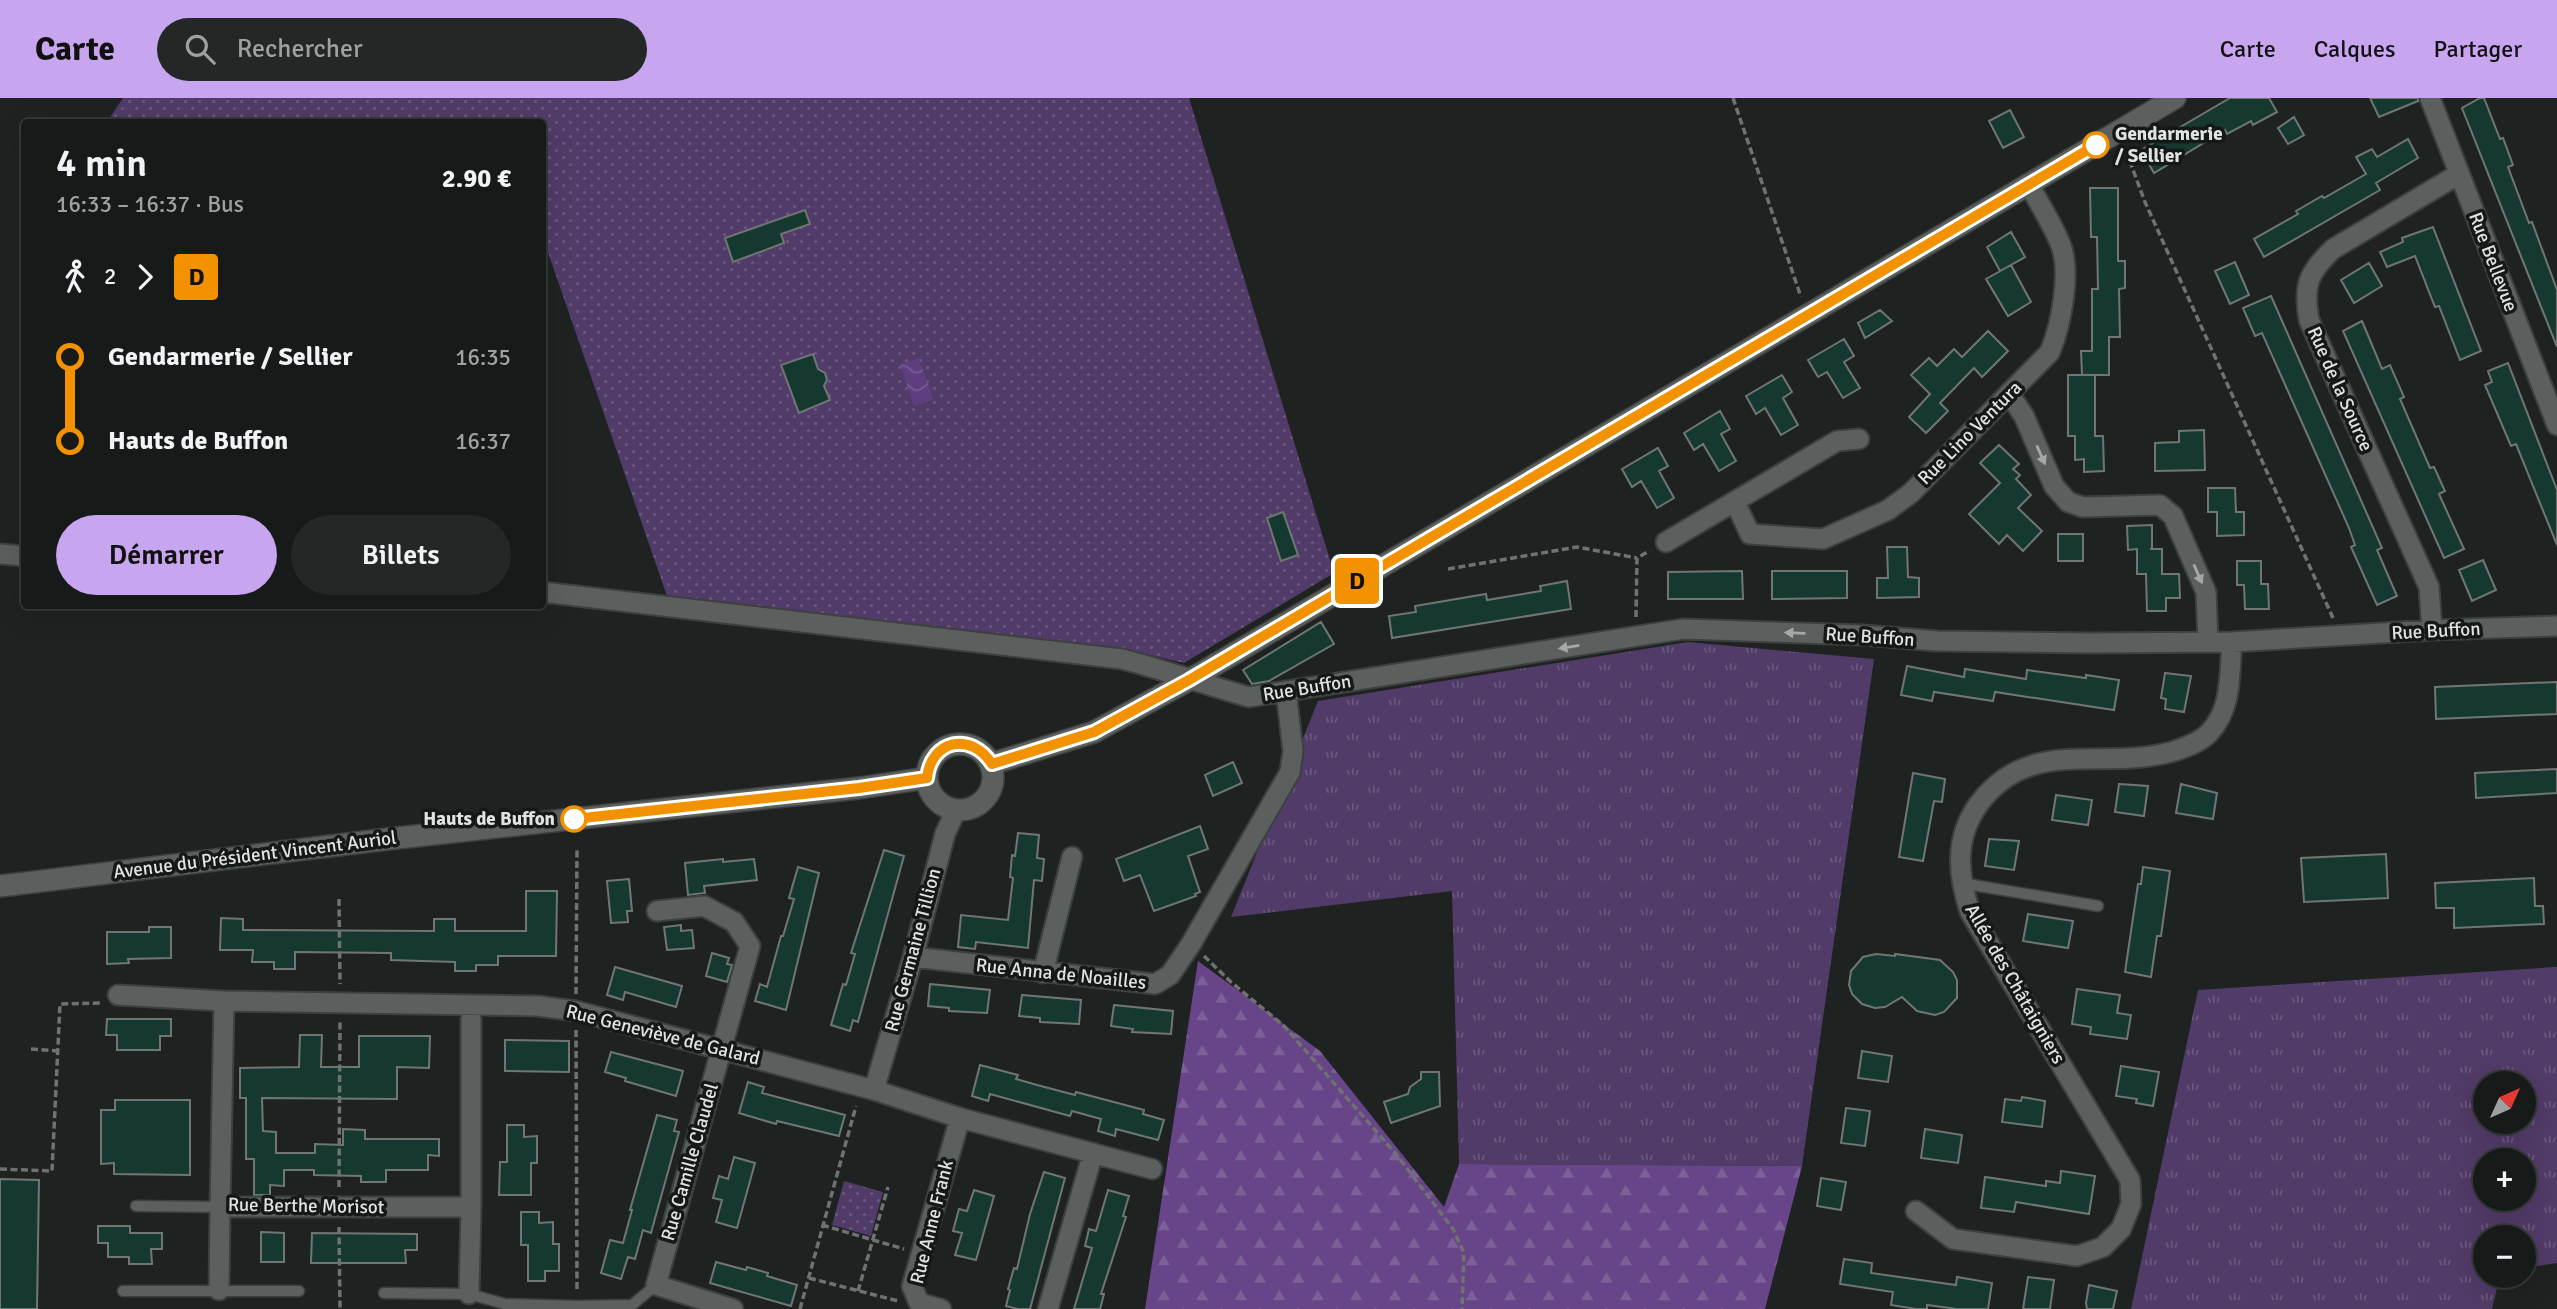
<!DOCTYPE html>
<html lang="fr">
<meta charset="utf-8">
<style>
body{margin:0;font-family:Signika,sans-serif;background:#232726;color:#f1f3f6;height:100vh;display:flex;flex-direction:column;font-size:26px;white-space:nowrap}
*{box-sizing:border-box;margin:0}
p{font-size:23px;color:#9ea1a2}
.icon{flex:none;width:38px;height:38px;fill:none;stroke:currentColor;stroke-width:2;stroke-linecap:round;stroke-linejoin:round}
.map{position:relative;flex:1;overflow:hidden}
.details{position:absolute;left:21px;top:21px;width:525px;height:490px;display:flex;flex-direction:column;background:#161a19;border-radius:7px;box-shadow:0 7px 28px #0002,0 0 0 2px #353838}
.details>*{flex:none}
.badge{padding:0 14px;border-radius:5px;font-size:24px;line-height:46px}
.needle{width:46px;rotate:45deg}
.tools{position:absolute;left:2473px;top:973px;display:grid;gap:14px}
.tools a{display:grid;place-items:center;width:63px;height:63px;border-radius:50%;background:#161a19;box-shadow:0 7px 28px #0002,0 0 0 2px #353838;font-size:35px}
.map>.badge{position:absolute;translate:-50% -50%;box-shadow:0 0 0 4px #fff}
.legs{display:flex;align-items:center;gap:10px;height:77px;padding:0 35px;font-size:23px}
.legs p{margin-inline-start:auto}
.head{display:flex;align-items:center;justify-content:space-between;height:119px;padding:0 35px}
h1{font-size:38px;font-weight:600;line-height:52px}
.cta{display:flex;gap:14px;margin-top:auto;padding:14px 35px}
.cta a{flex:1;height:80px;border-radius:42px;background:#c8a5ef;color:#111;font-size:28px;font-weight:600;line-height:80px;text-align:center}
.cta a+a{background:#232726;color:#f1f3f6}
ul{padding:0 35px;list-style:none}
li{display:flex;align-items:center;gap:24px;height:84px;font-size:26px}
li i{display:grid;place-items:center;width:10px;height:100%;margin:0 9px;background:currentColor}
li i::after{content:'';width:18px;height:18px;margin:-9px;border:5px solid;border-radius:50%;background:#161a19}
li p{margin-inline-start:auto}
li:first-child i{background:linear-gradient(#0000 50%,currentColor 0)}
li:last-child i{background:linear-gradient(currentColor 50%,#0000 0)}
header{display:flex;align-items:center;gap:42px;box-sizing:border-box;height:98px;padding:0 35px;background:#c8a5ef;color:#111}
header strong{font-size:33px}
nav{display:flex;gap:38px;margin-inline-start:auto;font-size:24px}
.search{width:490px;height:63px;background:#232726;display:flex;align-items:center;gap:18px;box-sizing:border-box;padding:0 24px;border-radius:38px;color:#9ea1a2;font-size:26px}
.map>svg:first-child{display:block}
</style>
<header>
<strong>Carte</strong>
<div class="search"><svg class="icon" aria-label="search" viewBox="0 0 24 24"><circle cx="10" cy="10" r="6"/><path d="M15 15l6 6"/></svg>Rechercher</div>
<nav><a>Carte</a><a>Calques</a><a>Partager</a></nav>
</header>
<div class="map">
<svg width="2557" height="1211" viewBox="0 0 2557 1211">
<defs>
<pattern id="grass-tufts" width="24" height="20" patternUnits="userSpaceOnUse" patternTransform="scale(1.75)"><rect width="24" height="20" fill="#513b68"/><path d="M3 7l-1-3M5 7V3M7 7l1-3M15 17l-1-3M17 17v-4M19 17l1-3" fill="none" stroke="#6a577d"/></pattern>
<pattern id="forest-firs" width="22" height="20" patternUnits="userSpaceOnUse" patternTransform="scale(1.75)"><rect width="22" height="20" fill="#674588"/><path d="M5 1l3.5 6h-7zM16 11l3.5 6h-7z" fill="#7c6098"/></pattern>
<pattern id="park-dots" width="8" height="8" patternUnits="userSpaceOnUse" patternTransform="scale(1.75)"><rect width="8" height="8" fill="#513b68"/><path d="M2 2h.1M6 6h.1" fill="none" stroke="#6a577d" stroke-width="1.8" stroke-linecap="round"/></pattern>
<pattern id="water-waves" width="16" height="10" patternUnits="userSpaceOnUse" patternTransform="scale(1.75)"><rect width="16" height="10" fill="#5f3e80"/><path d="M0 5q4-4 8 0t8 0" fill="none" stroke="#765a92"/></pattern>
</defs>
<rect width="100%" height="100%" fill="#1e2221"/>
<path fill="url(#grass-tufts)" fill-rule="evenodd" d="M1688 544 1874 561 1802 1068 1459 1066 1452 793 1231 819 1318 603Z
M2557 869V1165L2524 1170V1139H2485V1178H2500L2492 1211H2131L2198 892ZM2485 985H2524V1024H2485ZM2485 1062H2524V1101H2485Z"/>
<path fill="url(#forest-firs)" d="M1198 863 1320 953 1444 1109 1459 1066 1802 1068 1765 1211H1145Z"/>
<path fill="url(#park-dots)" d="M123 0H1189L1334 475 1184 565 1119 550 667 498 543 140 542 24H502L501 21 453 24H107Z
M844 1083 883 1094 871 1138 832 1127Z"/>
<path fill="url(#water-waves)" d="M919 260 933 301 914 308 900 266Z"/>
<path fill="#153930" stroke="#717674" stroke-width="2" d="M2230 0H2269L2277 14 2253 27 2251 23 2227 36 2225 32 2154 75 2141 52Z
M2370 0H2418V3L2379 19Z
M2480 0H2484L2500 41 2503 40 2513 67 2508 69 2529 125 2532 124 2557 192V249L2462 10Z
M2010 12 2024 39 2003 50 1989 23Z
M2294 19 2304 37 2288 46 2278 30Z
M2408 41 2418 60 2376 85 2380 92 2264 159 2254 141 2298 116 2296 113 2322 98 2324 100 2366 76 2356 59 2372 51 2377 59Z
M2090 90H2118V163H2125V190L2119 191 2120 239H2109V277H2082L2081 253H2092V191H2098L2097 139H2091Z
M805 112 810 126 781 136 784 145 733 164 725 140Z
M2433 129 2481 253 2460 262 2439 208 2435 209 2415 158 2387 169 2380 154 2403 144 2402 140Z
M2011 134 2025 159 2000 173 1987 149Z
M2235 164 2249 197 2230 206 2215 173Z
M2369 165 2382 188 2354 205 2341 182Z
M2011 167 2031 204 2008 218 1986 181Z
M2271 198 2382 450 2377 452 2397 498 2377 507 2351 449 2355 447 2349 430 2262 235 2255 238 2243 210Z
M1880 212 1892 223 1865 240 1858 225Z
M2362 223 2382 271 2390 267 2404 299 2400 301 2430 370 2434 369 2445 393 2439 396 2464 451 2444 460 2343 233Z
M1988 233 2008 253 1982 279 1974 270 1940 305 1948 313 1926 335 1909 319 1930 296 1911 277 1929 260 1937 268 1954 251 1962 259Z
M1844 241 1854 258 1844 264 1860 290 1843 300 1827 274 1818 279 1808 262Z
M813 256 818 271 825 275 827 282 824 288 830 302 799 315 781 267Z
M2508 265 2557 392V447L2516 346 2511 348 2485 287 2492 284 2488 273Z
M1782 277 1792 294 1783 300 1798 327 1781 337 1765 310 1756 316 1746 298Z
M2068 277H2095V338H2103L2104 373 2084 374V361L2075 362V338H2068Z
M1720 313 1730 331 1721 336 1736 363 1719 373 1703 346 1694 352 1684 335Z
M2204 332 2205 372 2155 373V345L2179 344V333Z
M1999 347 2019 366 2013 371 2020 377 2016 381 2031 397 2018 410 2042 433 2023 453 2007 437 1999 446 1969 416 2000 385 1980 365Z
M1658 350 1668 368 1659 373 1674 400 1657 410 1641 383 1632 389 1622 371Z
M2208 390H2235L2236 414H2244V437L2217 438V414H2208Z
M1283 414 1298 457 1281 463 1267 420Z
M2152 427V451H2150H2162V476H2179L2180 500H2166V513H2147L2146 476H2137V451L2128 452 2127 428Z
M2058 436H2083V463H2058Z
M1887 449H1907L1908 479 1919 480V499L1877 500V480H1888Z
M2483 462 2496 492 2472 503 2459 472Z
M2237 463H2261V486H2268L2269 511H2245L2244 487H2237Z
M1742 473 1743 501H1668V474Z
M1772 473H1847V500L1772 501Z
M1567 483 1571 511 1392 540 1389 518 1416 514 1415 508 1486 496 1487 502 1541 493 1540 488Z
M1321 524 1334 546 1269 583 1252 586 1243 572Z
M1907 568 1964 579 1965 571 2026 581 2027 572 2086 580V577L2119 582 2114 612 1995 594 1993 603 1934 594 1932 603 1901 597Z
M2165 575 2191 578 2184 614 2165 611 2166 601 2161 600Z
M2557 584V616L2436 621 2435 589Z
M1233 664 1242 685 1213 698 1205 677Z
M2557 671V695L2476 700 2475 675Z
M1913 675 1945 681 1942 704 1934 703 1923 763 1899 759Z
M2119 686 2148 688 2144 718 2115 714Z
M2181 686 2217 695 2213 721 2176 715Z
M2056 697 2092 702 2088 727 2052 722Z
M1200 728 1208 751 1188 758 1200 794 1195 796 1196 798 1154 813 1140 777 1124 783 1116 761Z
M1018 735 1039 737 1037 760 1044 761 1042 783 1034 782 1028 850 976 844 975 851 958 849 961 817 1008 822 1013 780 1010 779 1012 757 1015 758Z
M1989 741 2019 743 2014 772 1985 768Z
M884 752 904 758 858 924 853 922 850 933 831 927 843 886 846 887 855 856 851 855Z
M2386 756 2388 800 2304 804 2301 760Z
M723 761V764L754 761 757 782 704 788 705 795 688 797 685 765Z
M798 769 819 775 786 912 755 903 760 886 767 889 781 838H783L794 801 789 800Z
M2143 769 2170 773 2161 838H2157L2151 879 2125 874 2138 786H2141Z
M2534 780 2535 808H2543L2544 826 2454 830V810H2436L2435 785Z
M629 781 632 813H627L628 824 611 825 607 783Z
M526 793H557L556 858H498V867H476V873H455V864L391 862V855L295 854V871H274V864H252L253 852H220L221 820 243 821V832L434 833V821H455V833H526Z
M2028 816 2073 823 2068 850 2023 843Z
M681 827V833L692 832 694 850 667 852 664 829Z
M149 829H171V860L128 861 129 865 107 866V834H149Z
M712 855 729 860 727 866 732 867 727 884 706 878Z
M1876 856 1895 858V856L1940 862 1953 874 1957 882V900L1944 914 1935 917 1917 913 1902 899 1885 909 1875 910 1862 906 1852 896 1849 887 1851 873 1863 859Z
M615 869 682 888 676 909 625 894 623 902 607 897Z
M930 886 990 892 987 915 949 913V910L928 908Z
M2077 891 2120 897 2117 915 2131 917 2127 941 2090 936 2091 929 2072 926Z
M1022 897 1081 902 1079 926 1040 924V920L1019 918Z
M1114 907 1173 913 1171 936 1132 934 1133 931 1111 928Z
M107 921H171V938H160V952H117V937H106Z
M300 937H322L321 969H359V938H430L429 970 397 969V1001L262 1000 263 1033 276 1034V1055H315V1046L343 1047V1031L365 1032V1041H439V1058L428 1057V1072H386V1084H361V1078L314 1077V1072H284V1088L270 1087V1097H254V1061H246V1000H240V970L299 969Z
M505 942 569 943V974L505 973Z
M1862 953 1892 958 1888 984 1858 980Z
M611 954 683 973 676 998 625 983 626 980 605 974Z
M980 967 1018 977 1016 981 1037 987 1075 997 1076 994 1144 1012 1143 1016 1164 1022 1158 1042 1116 1031 1115 1038 1098 1033 1101 1021 1072 1013 1070 1018 990 996 988 1003 972 998Z
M2121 968 2159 974 2153 1008 2136 1005 2137 1001 2116 998Z
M1421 974H1439L1440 1008 1391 1025 1384 1004 1408 996 1410 989 1421 981Z
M748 984 764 989 762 995 845 1017 839 1038 777 1023 776 1026 739 1015Z
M2022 999 2045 1003 2042 1029 2002 1024 2005 1001 2021 1003Z
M115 1002H190V1077L114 1076V1065L101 1066V1012H115Z
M1846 1010 1870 1013 1865 1048 1841 1045Z
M657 1017 677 1022 674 1033 679 1034 651 1135 643 1132 635 1161 628 1159 621 1181 601 1175 610 1142 623 1145 632 1112H630Z
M507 1027H524V1039L537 1038V1065H531V1097H499L500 1064H507Z
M1925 1031 1962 1037 1958 1065 1921 1060Z
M734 1059 755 1065 737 1130 716 1124 722 1102 713 1100 719 1078 728 1081Z
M2061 1073 2095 1078 2089 1116 2016 1104 2014 1114 1981 1110 1985 1079 2046 1088V1083L2060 1085Z
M1044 1074 1065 1080 1030 1211H1018L1006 1208 1010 1192 1008 1191 1014 1170 1017 1171 1030 1116Z
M1821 1080 1846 1084 1841 1112 1817 1108Z
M0 1081 39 1082 37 1211H0Z
M974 1092 994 1098 976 1162 955 1157 962 1135 953 1133 959 1111 967 1113Z
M1108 1092 1129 1098 1123 1118 1126 1119 1101 1196H1104L1100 1211H1074L1092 1150 1085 1148 1089 1131 1096 1133Z
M521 1114H539V1125L553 1124V1146H559V1173H545V1183H528V1147H521Z
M98 1128H130V1135H162V1151H151L152 1166H129V1159H108V1145H98Z
M261 1134 284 1135V1164H261Z
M312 1135 417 1136V1152H405L406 1165H311Z
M1844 1161 1872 1165 1871 1175 1956 1187 1957 1179 1992 1185 1988 1211H1957L1927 1207V1211H1916L1891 1207 1893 1194 1840 1186Z
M716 1164 746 1172 747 1169 768 1175 767 1178 797 1187 791 1208 710 1185Z
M2028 1179 2054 1182 2050 1211H2023Z
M2089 1187 2117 1193 2113 1211H2087L2086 1205Z"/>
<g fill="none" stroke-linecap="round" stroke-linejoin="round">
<g stroke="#3c403e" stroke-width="13">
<path id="lane" d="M1961 785 2098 808
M136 1108 220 1109
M123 1193H299
M384 1195 469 1196 505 1206 576 1208
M575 1211 576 1208 632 1207 656 1187"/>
</g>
<g stroke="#3c403e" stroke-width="23">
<path id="street" d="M2430 0 2557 327
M2010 297 2024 318 2054 388 2068 404 2083 409 2160 407 2173 418 2206 494 2208 544
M1735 404 1750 436 1823 441 1888 412 1911 395 2050 254C2061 227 2072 173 2060 145 2052 125 2039 106 2029 86
M1666 444 1837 343 1859 341
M0 456 24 458
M542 494 1122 561C1165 572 1206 587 1249 599L1683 531 1863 537 1937 543 2090 545 2232 544 2432 532 2557 528
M2432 532 2429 489 2309 222C2303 187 2308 175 2333 151L2459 76
M657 813 704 808 734 824 750 848 656 1187 733 1211
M913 859 1155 886 1170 877 1191 846 1290 674 1293 653 1286 593
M1043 875 1072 759
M118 897 224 903 538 908 576 913 874 992 960 1020 1152 1071
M224 903 220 1109H471V907
M874 992 913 859 945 736 956 712
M1916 1113 1953 1141 2077 1158 2103 1149 2121 1131 2131 1106 2130 1082 1970 814C1958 777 1954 741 1978 707 2029 637 2101 673 2171 654 2184 650 2199 645 2209 635 2233 610 2229 575 2232 544
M219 1192 220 1109
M469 1196 471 1109
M941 1211 919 1205 912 1188 960 1020
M1048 1211 1093 1055"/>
</g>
<g stroke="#3c403e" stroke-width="24">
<path id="secondary" d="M927 679a33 33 0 1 1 66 0a33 33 0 1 1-66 0Z
M991 666 1094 634 1189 582 2175 0
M0 788 388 741 859 690 927 680"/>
</g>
<path stroke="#6f7271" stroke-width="3.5" stroke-dasharray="7 3.5" stroke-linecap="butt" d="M1733 0 1801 199
M2126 53 2145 104 2333 520
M1448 471 1577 449 1637 460
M1636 519 1637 460 1649 453
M339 801 340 886
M1204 858 1232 885 1283 927 1396 1056 1453 1131 1464 1155 1462 1211
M576 896 577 751
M576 932 577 1193
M31 951 58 953
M0 1071 52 1073 60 906 102 905
M339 1089 340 922
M822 1127 904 1151
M339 1129 340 1211
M809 1180 898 1203
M858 1193 888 1089
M800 1211 856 1008"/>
<use href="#lane" stroke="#5b605f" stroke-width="10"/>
<use href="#street" stroke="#5b605f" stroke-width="19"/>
<use href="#secondary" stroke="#5b605f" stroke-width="21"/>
</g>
<defs><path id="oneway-solid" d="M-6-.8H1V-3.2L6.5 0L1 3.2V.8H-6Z" transform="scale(1.75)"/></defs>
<g fill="#a4a8a7">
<use href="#oneway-solid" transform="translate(2041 357) rotate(66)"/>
<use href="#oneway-solid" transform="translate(2198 476) rotate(66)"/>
<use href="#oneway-solid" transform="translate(1795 535) rotate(-178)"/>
<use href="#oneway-solid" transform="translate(1569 549) rotate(171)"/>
</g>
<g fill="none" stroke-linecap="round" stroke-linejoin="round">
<g stroke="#fff" stroke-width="16">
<path id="line-1" d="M574 721 859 690 927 680C931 642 971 633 992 666L1094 634 1189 582 2096 47"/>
</g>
<use href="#line-1" stroke="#f39200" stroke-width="10"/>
</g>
<g fill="#fff" stroke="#f39200" stroke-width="3.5">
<circle cx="2096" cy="47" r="12"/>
<circle cx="574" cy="721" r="12"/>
</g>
<g text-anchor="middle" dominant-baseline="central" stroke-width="7" stroke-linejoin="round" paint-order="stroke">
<g font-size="19" font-weight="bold" fill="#e0e3e2" stroke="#141917" text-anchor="start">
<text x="2115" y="36">Gendarmerie<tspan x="2115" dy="22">/ Sellier</tspan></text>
<text x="555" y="721" text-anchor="end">Hauts de Buffon</text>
</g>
<g font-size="19" fill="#e0e3e2" stroke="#141917">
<text transform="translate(2493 164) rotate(69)">Rue Bellevue</text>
<text transform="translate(2340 291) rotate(66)">Rue de la Source</text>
<text transform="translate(1970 335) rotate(-45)">Rue Lino Ventura</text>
<text transform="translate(2436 533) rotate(-3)">Rue Buffon</text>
<text transform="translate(1870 539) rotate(4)">Rue Buffon</text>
<text transform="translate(1307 590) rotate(-9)">Rue Buffon</text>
<text transform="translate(255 757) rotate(-7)">Avenue du Président Vincent Auriol</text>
<text transform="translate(913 852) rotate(-75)">Rue Germaine Tillion</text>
<text transform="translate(1061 876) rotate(6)">Rue Anna de Noailles</text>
<text transform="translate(2015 886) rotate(60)">Allée des Châtaigniers</text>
<text transform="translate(663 937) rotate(14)">Rue Geneviève de Galard</text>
<text transform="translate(690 1064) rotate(-74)">Rue Camille Claudel</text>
<text transform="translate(306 1108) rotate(1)">Rue Berthe Morisot</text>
<text transform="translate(932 1124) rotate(-76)">Rue Anne Frank</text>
</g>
</g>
</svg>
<div class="tools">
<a><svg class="needle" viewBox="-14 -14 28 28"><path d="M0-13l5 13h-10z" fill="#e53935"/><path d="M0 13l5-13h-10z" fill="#9ea1a2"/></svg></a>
<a>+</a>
<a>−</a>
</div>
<b class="badge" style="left:1357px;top:483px;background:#f39200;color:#111">D</b>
<section class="details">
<div class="head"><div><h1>4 min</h1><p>16:33 – 16:37 · Bus</p></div><b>2.90 €</b></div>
<div class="legs"><svg class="icon" aria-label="walk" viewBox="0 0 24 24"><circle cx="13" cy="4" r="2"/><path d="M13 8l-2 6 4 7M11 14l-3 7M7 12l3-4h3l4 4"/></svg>2<svg class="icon" aria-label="forward" viewBox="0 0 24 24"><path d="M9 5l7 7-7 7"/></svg><b class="badge" style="background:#f39200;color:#111">D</b></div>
<ul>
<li><i style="color:#f39200"></i><b>Gendarmerie / Sellier</b><p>16:35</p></li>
<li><i style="color:#f39200"></i><b>Hauts de Buffon</b><p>16:37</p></li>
</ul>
<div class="cta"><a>Démarrer</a><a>Billets</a></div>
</section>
</div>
